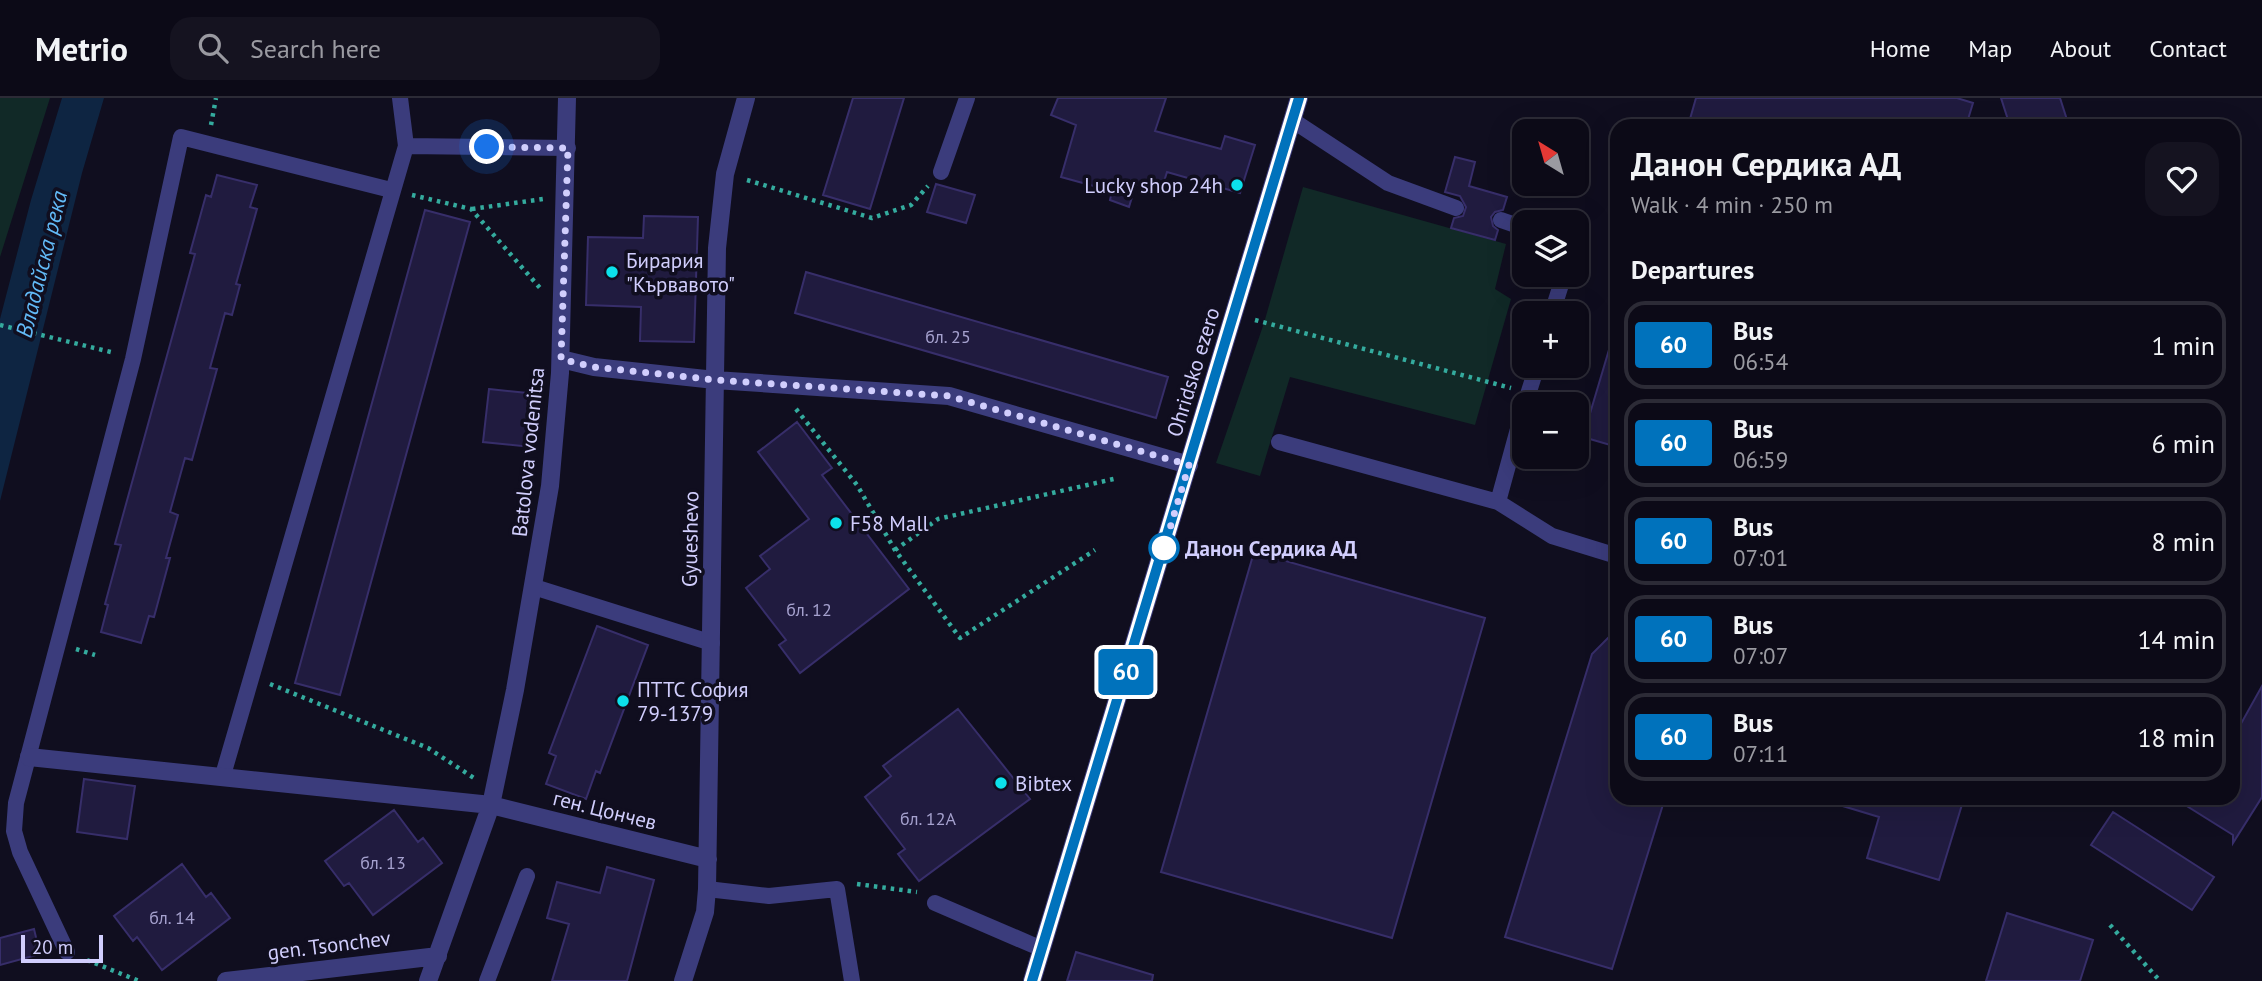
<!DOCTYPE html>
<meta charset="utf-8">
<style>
body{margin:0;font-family:"PT Sans",sans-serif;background:#151320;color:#f1f3f6;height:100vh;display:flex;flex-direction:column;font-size:26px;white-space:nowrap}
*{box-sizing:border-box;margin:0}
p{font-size:23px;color:#9a9aa1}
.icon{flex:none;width:38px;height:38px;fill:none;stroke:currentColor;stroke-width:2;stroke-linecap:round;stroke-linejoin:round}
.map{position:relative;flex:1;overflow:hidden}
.details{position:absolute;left:1610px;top:21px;width:630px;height:686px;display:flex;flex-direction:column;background:#0c0a17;border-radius:21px;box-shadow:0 7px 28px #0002,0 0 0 2px #2c2b36}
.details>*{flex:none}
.badge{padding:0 14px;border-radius:5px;font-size:24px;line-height:46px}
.needle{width:46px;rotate:323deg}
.tools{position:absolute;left:1512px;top:21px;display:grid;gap:14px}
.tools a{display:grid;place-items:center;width:77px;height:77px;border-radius:14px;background:#0c0a17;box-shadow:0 7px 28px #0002,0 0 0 2px #2c2b36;font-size:35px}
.scale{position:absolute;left:21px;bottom:18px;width:82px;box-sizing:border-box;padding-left:7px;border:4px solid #d1cefd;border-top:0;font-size:19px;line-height:24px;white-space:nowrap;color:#d1cefd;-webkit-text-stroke:5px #100e1f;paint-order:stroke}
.you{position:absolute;width:35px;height:35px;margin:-18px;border:5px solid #fff;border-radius:50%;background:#1a73e8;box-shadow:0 0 0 10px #1a73e833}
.map>.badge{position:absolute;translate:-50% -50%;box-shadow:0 0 0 4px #fff}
h2{padding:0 21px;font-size:26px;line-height:63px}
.round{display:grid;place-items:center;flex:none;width:74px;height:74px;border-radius:21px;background:#151320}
.overview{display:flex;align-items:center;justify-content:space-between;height:119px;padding:0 21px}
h1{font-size:33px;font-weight:700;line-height:52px}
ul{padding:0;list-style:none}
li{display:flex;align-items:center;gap:21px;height:88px;margin:0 14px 10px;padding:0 7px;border:4px solid #2c2b36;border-radius:21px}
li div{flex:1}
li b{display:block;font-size:26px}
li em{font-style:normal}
li .badge{min-width:77px;font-weight:700;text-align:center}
header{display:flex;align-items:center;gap:42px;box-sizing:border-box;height:98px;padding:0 35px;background:#0c0a17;border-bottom:2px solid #2c2b36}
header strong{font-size:33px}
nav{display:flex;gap:38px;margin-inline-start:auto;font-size:24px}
.search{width:490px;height:63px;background:#151320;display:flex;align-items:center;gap:18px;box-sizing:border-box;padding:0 24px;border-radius:21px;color:#9a9aa1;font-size:26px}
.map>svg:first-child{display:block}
</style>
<header>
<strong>Metrio</strong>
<div class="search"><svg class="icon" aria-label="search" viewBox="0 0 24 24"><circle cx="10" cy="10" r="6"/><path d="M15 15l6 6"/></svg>Search here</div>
<nav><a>Home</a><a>Map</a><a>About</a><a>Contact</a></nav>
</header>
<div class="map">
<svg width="2262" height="883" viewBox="0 0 2262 883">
<rect width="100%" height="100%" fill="#100e1f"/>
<path fill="#112927" d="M0 0H50L0 159Z
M1303 89 1506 146 1495 191 1511 201 1475 327 1290 279 1260 378 1216 365 1264 225Z"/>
<path fill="#0e2542" d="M62 0H104L82 75 0 403V221L31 102Z"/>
<path fill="#201b3f" stroke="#372e6a" stroke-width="2" d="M853 0H904L870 111 823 97Z
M1058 0H1166L1155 33 1221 51 1225 38 1255 47 1240 95 1167 74 1161 93 1136 86 1129 109 1110 102 1112 93 1061 79 1076 27 1051 17Z
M1696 0H1957L1973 5 1966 28H1688Z
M2001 0H2060L2069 28H2010Z
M1455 59 1475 64 1469 88 1507 99 1503 112 1495 114 1491 119 1493 128 1498 132 1495 142 1451 130 1454 120 1463 118 1466 109 1460 98 1445 94Z
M217 77 257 87 250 109 257 111 236 186 240 187 232 217 225 215 210 270 217 271 192 362 185 360 170 414 178 417 166 460H170L154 519 149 518 141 545 101 534 108 507 105 506 121 447 115 446 195 156 190 155 206 97 211 99Z
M936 86 975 97 966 125 927 114Z
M425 112 470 124 340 597 295 585Z
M644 118 698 119 694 244 640 243 641 209 586 207 588 139 643 140Z
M806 174 1168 279 1156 320 795 215Z
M1611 245H1617V349L1583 339Z
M489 291 537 296 531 349 483 344Z
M797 324 832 370 822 377 909 491 800 575 779 547 786 542 746 490 770 471 760 458 809 421 758 354Z
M1254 454 1485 520 1392 840 1161 774Z
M597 528 648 547 600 675 596 673 586 701 546 686 556 658 549 655Z
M1617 531V700H1665L1612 871 1505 839 1592 556Z
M2262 588V699L2233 745V737L2174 700H2233V640Z
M958 611 1030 701 919 783 898 756 905 751 865 699 891 678 883 668Z
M84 681 135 688 127 741 77 734Z
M1837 700H1964L1939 782 1867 760 1879 719 1836 706Z
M394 712 418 744 423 740 442 765 373 817 349 785 344 788 325 763Z
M2113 714 2214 779 2192 812 2091 747Z
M182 766 206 799 211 795 230 820 162 872 137 839 133 843 114 818Z
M607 769 654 782 627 883H552L569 826 547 820 557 784 600 795Z
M2007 815 2093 842 2080 883H1986Z
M34 831 40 856 0 867V840Z
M1076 854 1153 877 1152 883H1067Z"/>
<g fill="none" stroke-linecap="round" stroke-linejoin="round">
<path stroke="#34ab9e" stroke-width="4.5" stroke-dasharray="3.5 5" stroke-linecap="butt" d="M211 27 216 0
M747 82 872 120 911 107 928 88
M412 97 471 111 540 190
M472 111 543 101
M1255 222 1511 290
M0 227 115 255
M796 311 857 387 895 452 960 540 1095 452
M895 452 938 421 1118 380
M76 551 95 557
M270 586 428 650 474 680
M857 786 917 794
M2110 827 2160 883
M87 862 139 883"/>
<path stroke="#3b3c7c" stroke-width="16" d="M1292 22 1388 85 1456 110
M406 48 568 50
M941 74 967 0
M1501 122 1524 130
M1552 215 1564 177
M1525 306 1537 268
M1524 309 1498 404 1552 438 1617 458
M1279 344 1498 404
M534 489 712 545
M223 677 406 48 400 0
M707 791 769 798 837 791 852 883
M935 805 1042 851
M67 854 20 754 14 733 16 705 133 261 181 39 391 92
M487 883 527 778"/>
<path stroke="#3b3c7c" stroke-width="18" d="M561 261 594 269 715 282 949 298 1189 367
M29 659 491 707 708 761
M226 883 438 858
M428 883 491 707 515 592 550 388 560 275 567 0
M683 883 705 814 707 791 717 150 725 76 746 0
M1032 883 1299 0"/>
</g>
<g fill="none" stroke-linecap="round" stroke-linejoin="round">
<g stroke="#fff" stroke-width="16">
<path id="line" d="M1032 883 1299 0"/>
</g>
<use href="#line" stroke="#0072bc" stroke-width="10"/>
<path stroke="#d1cefd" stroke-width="7" stroke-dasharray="0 12.6" d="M487 49 568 50 561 261 594 269 716 282 949 298 1189 367 1164 450"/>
</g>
<g fill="#0ce1eb" stroke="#100e1f" stroke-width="2.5">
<circle cx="1237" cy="87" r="7"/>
<circle cx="612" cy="174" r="7"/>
<circle cx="836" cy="425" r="7"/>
<circle cx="623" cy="603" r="7"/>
<circle cx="1001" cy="685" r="7"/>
</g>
<circle fill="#fff" stroke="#0072bc" stroke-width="3.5" cx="1164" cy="450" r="14"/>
<g text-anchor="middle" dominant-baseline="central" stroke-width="7" stroke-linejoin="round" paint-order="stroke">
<g font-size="18" fill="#a5a1ce">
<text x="948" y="238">бл. 25</text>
<text x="809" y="511">бл. 12</text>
<text x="928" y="720">бл. 12А</text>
<text x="383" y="764">бл. 13</text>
<text x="172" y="819">бл. 14</text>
</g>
<g font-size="21" fill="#d1cefd" stroke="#100e1f" text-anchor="start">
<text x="1223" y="87" text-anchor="end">Lucky shop 24h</text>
<text x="626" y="162">Бирария<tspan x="626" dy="24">"Кървавото"</tspan></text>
<text x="850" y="425">F58 Mall</text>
<text x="637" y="591">ПТТС София<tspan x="637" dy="24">79-1379</tspan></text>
<text x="1015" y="685">Bibtex</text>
</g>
<g font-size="21" fill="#d1cefd" stroke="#100e1f">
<text transform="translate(1193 274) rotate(-73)">Ohridsko ezero</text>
<text transform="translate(528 354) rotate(-84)">Batolova vodenitsa</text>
<text transform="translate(690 441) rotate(-89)">Gyueshevo</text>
<text transform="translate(605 712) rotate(14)">ген. Цончев</text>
<text transform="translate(329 847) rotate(-7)">gen. Tsonchev</text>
</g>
<g font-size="21" font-weight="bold" fill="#d1cefd" stroke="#100e1f" text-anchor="start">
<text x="1185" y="450">Данон Сердика АД</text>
</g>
<g font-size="23" font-style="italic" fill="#62baf7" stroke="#100e1f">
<text transform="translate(41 166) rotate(-76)">Владайска река</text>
</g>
</g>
</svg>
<div class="tools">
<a><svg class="needle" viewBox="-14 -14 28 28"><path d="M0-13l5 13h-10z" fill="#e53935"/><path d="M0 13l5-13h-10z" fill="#9a9aa1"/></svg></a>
<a><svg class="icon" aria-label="layers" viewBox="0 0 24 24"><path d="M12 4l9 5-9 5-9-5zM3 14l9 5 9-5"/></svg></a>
<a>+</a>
<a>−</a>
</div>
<div class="scale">20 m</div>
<div class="you" style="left:487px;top:49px"></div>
<b class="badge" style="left:1126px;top:574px;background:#0072bc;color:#fff">60</b>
<section class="details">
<div class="overview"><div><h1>Данон Сердика АД</h1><p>Walk · 4 min · 250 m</p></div><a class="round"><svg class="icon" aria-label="heart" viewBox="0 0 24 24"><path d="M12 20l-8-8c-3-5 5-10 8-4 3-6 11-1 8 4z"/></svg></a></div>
<h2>Departures</h2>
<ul>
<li><span class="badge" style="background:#0072bc;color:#fff">60</span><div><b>Bus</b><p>06:54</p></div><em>1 min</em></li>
<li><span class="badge" style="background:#0072bc;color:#fff">60</span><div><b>Bus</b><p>06:59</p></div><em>6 min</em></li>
<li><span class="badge" style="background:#0072bc;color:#fff">60</span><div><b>Bus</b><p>07:01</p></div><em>8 min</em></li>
<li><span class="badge" style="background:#0072bc;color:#fff">60</span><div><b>Bus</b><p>07:07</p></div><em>14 min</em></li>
<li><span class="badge" style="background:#0072bc;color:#fff">60</span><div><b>Bus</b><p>07:11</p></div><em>18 min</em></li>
</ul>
</section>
</div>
